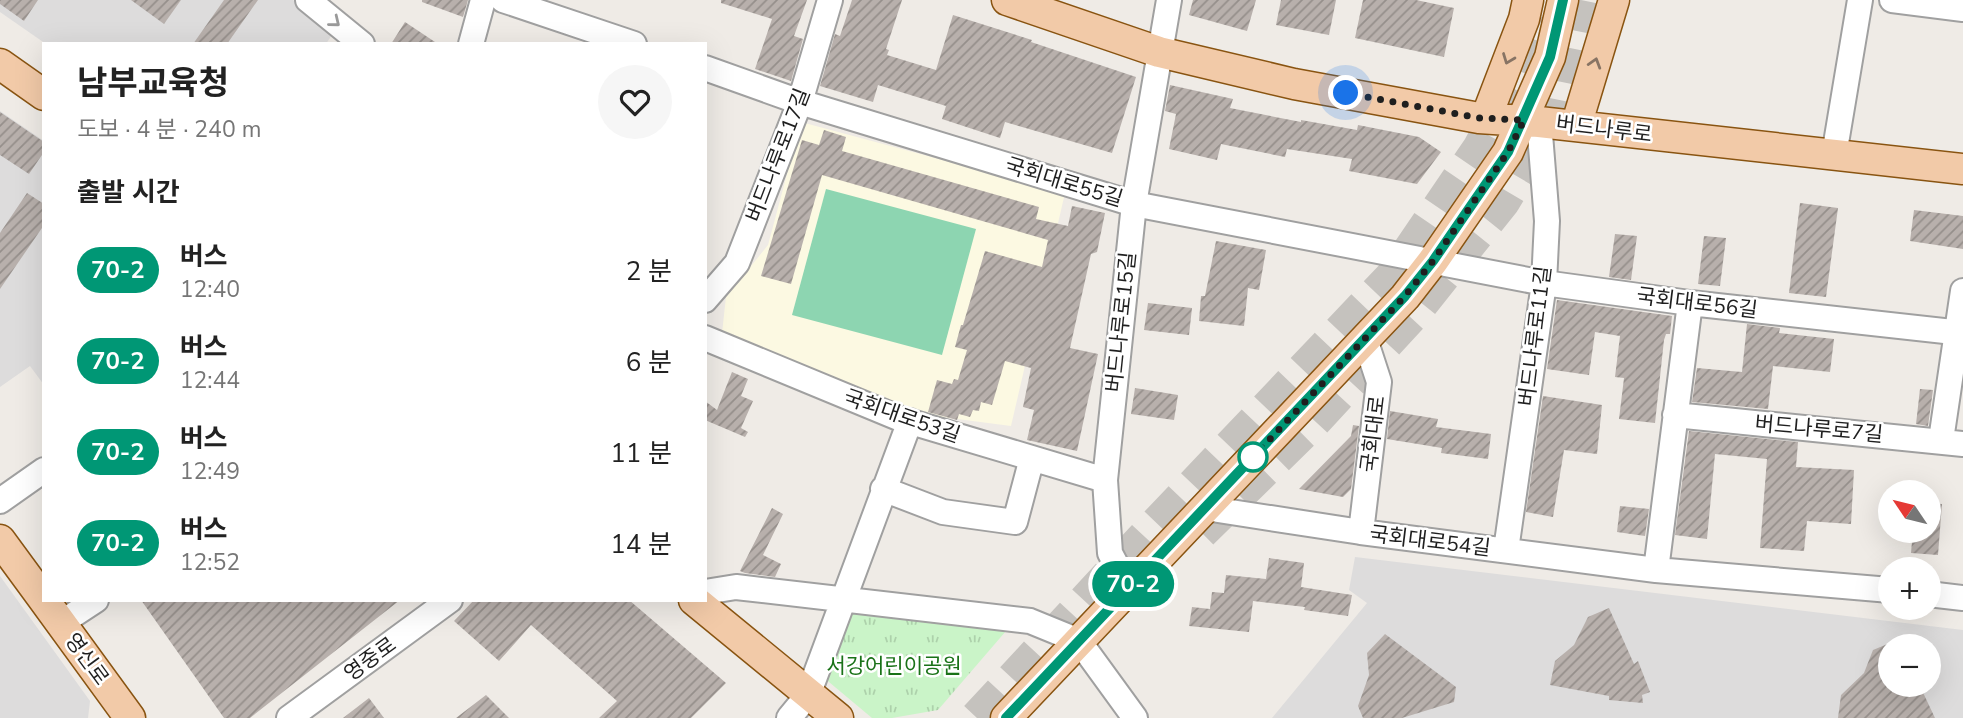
<!DOCTYPE html>
<html lang="ko">
<meta charset="utf-8">
<style>
body{margin:0;font-family:"Nunito Sans","Noto Sans KR",sans-serif;background:#f6f6f6;color:#222;height:100vh;display:flex;flex-direction:column;font-size:26px;white-space:nowrap}
*{box-sizing:border-box;margin:0}
p{font-size:23px;color:#767676}
.icon{flex:none;width:38px;height:38px;fill:none;stroke:currentColor;stroke-width:2;stroke-linecap:round;stroke-linejoin:round}
.map{position:relative;flex:1;overflow:hidden}
.drawer{position:absolute;left:42px;top:42px;width:665px;height:560px;display:flex;flex-direction:column;background:#fff;border-radius:0px;box-shadow:0 7px 28px #0002}
.drawer>*{flex:none}
.badge{padding:0 14px;border-radius:23px;font-size:24px;line-height:46px}
.needle{width:46px;rotate:305deg}
.controls{position:absolute;left:1878px;top:480px;display:grid;gap:14px}
.controls a{display:grid;place-items:center;width:63px;height:63px;border-radius:50%;background:#fff;box-shadow:0 7px 28px #0002;font-size:35px}
.you{position:absolute;width:35px;height:35px;margin:-18px;border:5px solid #fff;border-radius:50%;background:#1a73e8;box-shadow:0 0 0 10px #1a73e833}
.map>.badge{position:absolute;translate:-50% -50%;box-shadow:0 0 0 4px #fff}
h2{padding:0 35px;font-size:26px;line-height:63px}
.round{display:grid;place-items:center;flex:none;width:74px;height:74px;border-radius:37px;background:#f6f6f6}
.overview{display:flex;align-items:center;justify-content:space-between;height:119px;padding:0 35px}
h1{font-size:33px;font-weight:700;line-height:52px}
ul{padding:0;list-style:none}
li{display:flex;align-items:center;gap:21px;height:91px;padding:0 35px}
li div{flex:1}
li b{display:block;font-size:26px}
li em{font-style:normal}
li .badge{min-width:77px;font-weight:700;text-align:center}
.map>svg:first-child{display:block}
</style>
<div class="map">
<svg width="1963" height="718" viewBox="0 0 1963 718">
<defs>
<pattern id="park-tufts" width="24" height="20" patternUnits="userSpaceOnUse" patternTransform="scale(1.75)"><rect width="24" height="20" fill="#caf4c8"/><path d="M3 7l-1-3M5 7V3M7 7l1-3M15 17l-1-3M17 17v-4M19 17l1-3" fill="none" stroke="#add1ab"/></pattern>
<pattern id="building-hatch" width="6" height="6" patternUnits="userSpaceOnUse" patternTransform="scale(1.75)"><rect width="6" height="6" fill="#b8b0ac"/><path d="M-1 1l2-2M0 6l6-6M5 7l2-2" fill="none" stroke="#958f8b"/></pattern>
</defs>
<rect width="100%" height="100%" fill="#efebe6"/>
<path fill="#dddcdc" fill-rule="evenodd" d="M0 0H293L333 33 326 44H46L0 12Z
M0 111 44 141V385L30 366 0 387Z
M1355 557 1963 630V718H1272L1367 603 1349 590ZM1890 646H1928V684H1890Z
M0 576 90 701 88 718H0Z"/>
<path fill="#fcf9e2" d="M801 122 1065 193 1011 426 919 414 722 333 726 297 768 245Z"/>
<path fill="url(#park-tufts)" d="M850 608 1006 631 938 710 892 718H872L823 677Z"/>
<path fill="#8dd5b1" d="M826 189 976 229 942 355 792 315Z"/>
<path fill="url(#building-hatch)" d="M0 0H38L24 21 0 4Z
M131 0H181L164 24Z
M224 0H258L227 44H193Z
M422 0H468L463 17 422 2Z
M721 0H807L794 36 803 39 791 81 755 69 772 19 721 3Z
M852 0H902L886 49 889 50 887 55 936 70 953 15 1032 40 1031 42 1136 77 1112 153 1005 122 1000 138 942 119 946 106 878 85 873 102 820 86 835 34 840 36Z
M1193 0H1256L1247 31 1189 15Z
M1281 0H1336L1329 35 1276 25Z
M1363 0H1416L1454 8 1444 57 1355 38Z
M405 22 438 44H391Z
M1170 85 1233 99 1230 108 1301 122V120L1357 130 1358 125 1419 137 1441 152 1417 184 1349 171 1352 159 1287 149 1285 157 1221 144 1217 160 1169 149 1176 114 1165 111Z
M0 112 44 142V152L29 174 0 155Z
M824 130 846 137 842 151 1039 207 1036 219 1068 226 1072 206 1105 213 1097 252 1091 254 1070 348 1098 354 1077 451 1027 440 1034 410 1023 407 1031 368 1005 361 992 405 981 402 979 411 973 410 970 417 959 414 957 420 928 412 937 380 952 384 954 379 958 380 967 350 955 347 961 325H963L985 251 1042 267 1048 240 822 175 791 284 761 276 802 140 819 145Z
M27 193 44 204V225L0 289V233Z
M1800 203 1838 208 1826 297 1789 293Z
M1914 210 1963 216V249L1910 241Z
M1615 234 1637 236 1631 280 1609 277Z
M1704 236 1726 238 1720 286 1698 284Z
M1216 241 1266 250 1259 290 1248 288 1244 326 1199 321 1201 296H1205Z
M1557 300 1672 316 1670 334H1666L1664 340 1655 423 1619 419 1624 378 1615 377 1620 336 1595 332 1589 375 1547 369Z
M1148 303 1192 308 1189 335 1144 330Z
M1747 324 1780 328 1779 333 1834 339 1830 372 1773 366 1768 409 1692 402 1697 368 1742 372Z
M732 372 748 379 741 396 753 401 741 428 748 432 745 437 705 420V401L717 410Z
M1135 388 1178 395 1174 420 1131 414Z
M1920 389 1933 390 1928 426 1916 424Z
M1543 396 1602 405 1597 454 1564 450 1553 517 1526 512Z
M1390 411 1438 419 1436 427 1491 434 1488 459 1441 453 1442 448 1387 439Z
M1353 425 1359 426 1351 489 1343 497 1299 489 1351 436Z
M1689 431 1798 442 1796 467 1854 470 1851 524 1807 521 1804 551 1760 548 1767 459 1715 454 1707 539 1675 535Z
M1928 503 1942 504 1938 555 1911 553 1913 530H1928Z
M1620 506 1649 509 1645 536 1617 532Z
M772 508 783 514 763 555 781 564 775 577 745 573 740 571Z
M1269 558 1304 563 1301 587 1352 595 1348 616 1304 610 1305 607 1253 601 1249 632 1189 626 1192 607 1210 609 1212 592 1224 593 1226 575 1266 579Z
M141 600H400L250 718H224Z
M474 600H629L726 683 691 718H599L617 701 531 625 499 661 454 621Z
M1609 608 1634 664 1638 661 1650 692 1642 695 1643 703 1609 700V696L1550 685 1555 661 1574 645 1588 617Z
M1385 634 1456 687 1454 702 1402 718H1363L1358 706 1369 675 1367 653Z
M1890 643V684H1919L1935 718H1838L1841 695 1864 673 1873 650Z
M486 695 509 718H456Z
M369 698 384 718H343Z"/>
<g fill="none" stroke-linecap="round" stroke-linejoin="round">
<path stroke="#c5c2be" stroke-width="35" stroke-dasharray="35 18" stroke-linecap="butt" d="M1201 532 1314 421 1411 316 1503 201 1560 104 1581 0
M977 718 1153 528 1392 277 1480 148 1519 76 1538 16"/>
<g stroke="#a0a0a0" stroke-width="28">
<path id="minor" d="M308 0 362 44
M503 0 634 44
M1892 0 1963 9
M471 44 483 0
M705 68 800 102 1134 204 1544 283 1690 303 1963 333
M1834 155 1860 0
M705 300 737 263 800 102 830 0
M705 338 901 419 1105 480
M1675 415 1963 444
M1941 440 1963 291
M883 489 943 512 1015 522 1032 458
M0 501 44 470
M1205 508 1361 532 1656 570 1890 590
M1361 532 1379 382 1365 339
M1506 550 1544 283 1547 221 1539 122
M1656 570 1690 303
M1129 589 1110 553 1105 480 1134 204 1169 0
M705 592 736 587 1030 621 1079 641 1135 718
M1928 594 1963 598
M61 623 96 600
M289 718 450 600
M789 718 808 695 910 421"/>
</g>
<g stroke="#895411" stroke-width="33">
<path id="major" d="M1007 0 1159 52 1294 84 1479 118 1539 122 1963 169
M0 64 44 95
M1486 118 1524 19 1528 0
M1576 126 1614 0
M0 540 44 600
M44 600 130 718
M694 600 838 718
M1006 718 1405 297 1433 261 1508 152 1550 57 1563 0"/>
</g>
<use href="#minor" stroke="#fff" stroke-width="24"/>
<use href="#major" stroke="#f2caa8" stroke-width="30"/>
</g>
<defs><path id="oneway-chevron" d="M-2-3.5L2.5 0L-2 3.5" fill="none" stroke-width="1.6" stroke-linecap="round" stroke-linejoin="round" transform="scale(1.75)"/></defs>
<use stroke="#9a9a9a" href="#oneway-chevron" transform="translate(335 22) rotate(39)"/>
<g stroke="#887464">
<use href="#oneway-chevron" transform="translate(1508 59) rotate(111)"/>
<use href="#oneway-chevron" transform="translate(1595 63) rotate(-73)"/>
</g>
<g fill="none" stroke-linecap="round" stroke-linejoin="round">
<g stroke="#fff" stroke-width="16">
<path id="line" d="M1006 718 1405 296 1433 261 1508 152 1550 57 1563 0"/>
</g>
<use href="#line" stroke="#009775" stroke-width="10"/>
<path stroke="#1f1f1f" stroke-width="7" stroke-dasharray="0 12.6" d="M1253 457 1405 296 1433 261 1508 152 1524 120 1479 118 1346 93"/>
</g>
<circle fill="#fff" stroke="#009775" stroke-width="3.5" cx="1253" cy="457" r="14"/>
<g text-anchor="middle" dominant-baseline="central" stroke-width="5" stroke-linejoin="round" paint-order="stroke">
<g font-size="21" fill="#1f1f1f" stroke="#fff">
<text transform="translate(1604 129) rotate(7)">버드나루로</text>
<text transform="translate(778 155) rotate(-69)">버드나루로17길</text>
<text transform="translate(1064 182) rotate(17)">국회대로55길</text>
<text transform="translate(1697 303) rotate(7)">국회대로56길</text>
<text transform="translate(1121 322) rotate(-84)">버드나루로15길</text>
<text transform="translate(1535 336) rotate(-83)">버드나루로11길</text>
<text transform="translate(902 416) rotate(19)">국회대로53길</text>
<text transform="translate(1819 429) rotate(5)">버드나루로7길</text>
<text transform="translate(1373 434) rotate(-83)">국회대로</text>
<text transform="translate(1430 541) rotate(7)">국회대로54길</text>
<text transform="translate(87 659) rotate(54)">영신로</text>
<text transform="translate(370 659) rotate(-36)">영중로</text>
</g>
<g font-size="21" fill="#1a7218" stroke="#fff">
<text x="894" y="666">서강어린이공원</text>
</g>
</g>
</svg>
<div class="controls">
<a><svg class="needle" viewBox="-14 -14 28 28"><path d="M0-13l5 13h-10z" fill="#e53935"/><path d="M0 13l5-13h-10z" fill="#767676"/></svg></a>
<a>+</a>
<a>−</a>
</div>
<div class="you" style="left:1346px;top:93px"></div>
<b class="badge" style="left:1133px;top:584px;background:#009775;color:#fff">70-2</b>
<section class="drawer">
<div class="overview"><div><h1>남부교육청</h1><p>도보 · 4 분 · 240 m</p></div><a class="round"><svg class="icon" aria-label="heart" viewBox="0 0 24 24"><path d="M12 20l-8-8c-3-5 5-10 8-4 3-6 11-1 8 4z"/></svg></a></div>
<h2>출발 시간</h2>
<ul>
<li><span class="badge" style="background:#009775;color:#fff">70-2</span><div><b>버스</b><p>12:40</p></div><em>2 분</em></li>
<li><span class="badge" style="background:#009775;color:#fff">70-2</span><div><b>버스</b><p>12:44</p></div><em>6 분</em></li>
<li><span class="badge" style="background:#009775;color:#fff">70-2</span><div><b>버스</b><p>12:49</p></div><em>11 분</em></li>
<li><span class="badge" style="background:#009775;color:#fff">70-2</span><div><b>버스</b><p>12:52</p></div><em>14 분</em></li>
</ul>
</section>
</div>
